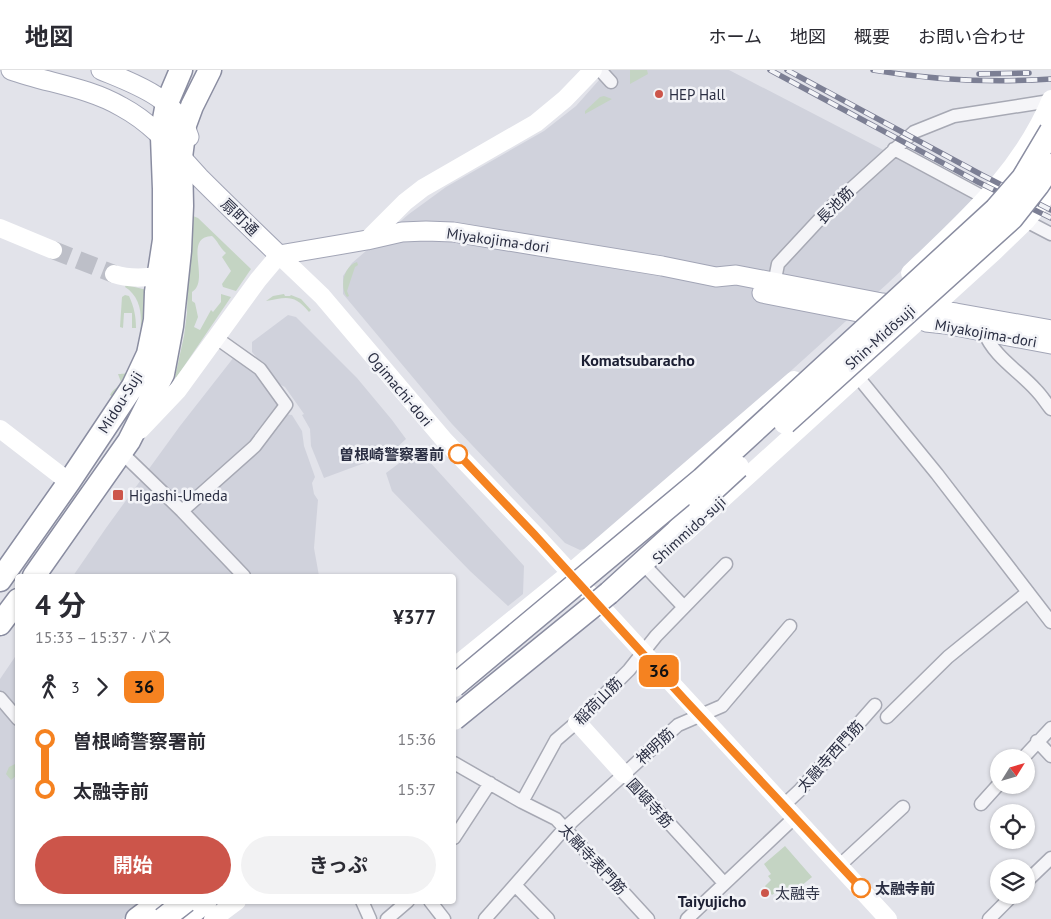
<!DOCTYPE html>
<html lang="ja">
<meta charset="utf-8">
<style>
body{margin:0;font-family:"PT Sans","Noto Sans JP",sans-serif;background:#f2f2f3;color:#2b2b33;height:100vh;display:flex;flex-direction:column;font-size:19px;white-space:nowrap}
*{box-sizing:border-box;margin:0}
p{font-size:16px;color:#7c7c81}
.icon{flex:none;width:28px;height:28px;fill:none;stroke:currentColor;stroke-width:2;stroke-linecap:round;stroke-linejoin:round}
.map{position:relative;flex:1;overflow:hidden}
.drawer{position:absolute;left:15px;top:504px;width:441px;height:330px;display:flex;flex-direction:column;background:#fff;border-radius:5px;box-shadow:0 1px 4px #0004}
.drawer>*{flex:none}
.badge{padding:0 10px;border-radius:8px;font-size:18px;line-height:32px}
.needle{width:32px;rotate:53deg}
.controls{position:absolute;left:990px;top:679px;display:grid;gap:10px}
.controls a{display:grid;place-items:center;width:45px;height:45px;border-radius:50%;background:#fff;box-shadow:0 1px 4px #0004;font-size:25px}
.map>.badge{position:absolute;translate:-50% -50%;box-shadow:0 0 0 2px #fff}
.legs{display:flex;align-items:center;gap:8px;height:55px;padding:0 20px;font-size:16px}
.legs p{margin-inline-start:auto}
.overview{display:flex;align-items:center;justify-content:space-between;height:85px;padding:0 20px}
h1{font-size:28px;font-weight:700;line-height:38px}
.cta{display:flex;gap:10px;margin-top:auto;padding:10px 20px}
.cta a{flex:1;height:58px;border-radius:30px;background:#cc554a;color:#fff;font-size:20px;font-weight:700;line-height:58px;text-align:center}
.cta a+a{background:#f2f2f3;color:#2b2b33}
ul{padding:0 20px;list-style:none}
li{display:flex;align-items:center;gap:18px;height:50px;font-size:19px}
li i{display:grid;place-items:center;width:8px;height:100%;margin:0 6px;background:currentColor}
li i::after{content:'';width:12px;height:12px;margin:-6px;border:4px solid;border-radius:50%;background:#fff}
li p{margin-inline-start:auto}
li:first-child i{background:linear-gradient(#0000 50%,currentColor 0)}
li:last-child i{background:linear-gradient(currentColor 50%,#0000 0)}
header{display:flex;align-items:center;gap:30px;box-sizing:border-box;height:70px;padding:0 25px;background:#fff;border-bottom:1px solid #e1e1e2}
header strong{font-size:24px}
nav{display:flex;gap:28px;margin-inline-start:auto;font-size:18px}
.map>svg:first-child{display:block}
</style>
<header>
<strong>地図</strong>
<nav><a>ホーム</a><a>地図</a><a>概要</a><a>お問い合わせ</a></nav>
</header>
<div class="map">
<svg width="1051" height="849" viewBox="0 0 1051 849">
<rect width="100%" height="100%" fill="#e2e3ea"/>
<path fill="#d0d2dc" d="M608 0H729L972 126 973 133 887 214 597 476 580 480 565 473 452 354 343 224V206L352 193 409 144 446 117 544 61 576 36Z
M288 245 296 247 357 308 392 350 406 369 393 381 378 388 324 408 311 376 310 359 302 345 304 344 285 317 279 314 252 282V272Z
M234 287 253 302 277 329 285 344 292 345 302 361 304 376 315 407 312 413 314 424 318 430 314 478 319 506H73L106 458 180 356Z
M418 379 524 496 523 524 508 536 470 501 392 421 386 403Z
M17 584 18 831H143L122 849H0V609Z"/>
<path fill="#c4d4c3" d="M630 0H647L648 4 630 14Z
M604 26 612 29 585 44V41L600 27Z
M193 146 198 148 251 199 236 221 223 217 222 214 231 201 222 187 226 183C219 177 218 171 212 166 182 167 211 210 192 222V231L195 233 198 247 194 257 200 260 211 240 213 242 221 232V224L231 227 176 308 175 307 184 266 187 243 189 150Z
M357 192 358 195 355 197 347 221 349 226 347 227C339 216 344 196 357 192Z
M126 215 147 220 144 270 115 329 110 325C113 319 118 318 121 312L118 304C121 304 126 304 129 301 133 295 135 285 137 278 142 259 146 230 125 217Z
M284 224 285 226H290L291 225 301 229 311 240 309 242C294 224 287 227 266 231L273 226Z
M125 225 129 226C134 237 136 246 136 258H132V243H124L123 258 120 257 122 227Z
M15 694H17V705L11 710 6 704 9 697Z
M785 776 812 807 784 830 777 821 772 825 765 816 771 810 768 806 771 804 764 794Z"/>
<g fill="none" stroke-linecap="round" stroke-linejoin="round">
<path stroke="#bdbfc8" stroke-width="18" stroke-dasharray="18 9" stroke-linecap="butt" d="M53 180 114 204"/>
<g stroke="#a7a9b4" stroke-width="15">
<path id="street" d="M600 0 611 12
M894 79 987 129
M1026 151 1051 164
M773 219 778 194 830 138 914 62 954 46 1050 31
M984 262C995 288 1018 300 1036 320 1042 326 1046 333 1051 339
M858 307 937 404 1051 552
M122 383 182 441 244 506
M182 441 255 376 286 335 260 299 215 267
M647 498 684 537
M0 628 18 649
M887 647 948 587 1028 522
M1037 671 1051 686
M1023 688 1051 658
M454 693 522 732 556 749 648 849
M624 704 724 813
M522 732 556 670 577 652 629 600 656 566 726 494
M981 734 999 714
M784 735 800 720 875 635
M454 768 490 713
M840 795 903 737
M1026 812 1051 788
M515 815 548 849
M362 831 370 849
M430 831 444 849
M387 849 408 831
M485 849 565 758 678 655 722 636 790 556
M687 849 795 747
M989 849 1013 825"/>
</g>
<g stroke="#a2a5b6" stroke-width="21">
<path id="primary" d="M11 0C47 13 88 17 122 37 154 54 176 82 200 108 226 134 253 160 279 185L367 170 402 162 426 161 453 162 662 196 716 207 736 205 882 233 956 243 1051 260
M101 0C135 14 177 28 189 67
M762 223 889 248
M926 252 945 254 1051 274"/>
</g>
<g stroke="#8a8da1" stroke-width="25">
<path id="highway" d="M34 506 129 371 163 304 172 256 180 181 182 136 181 87 183 72 185 55 192 36 210 0
M0 510 69 412 133 316 148 284 155 250 156 222 164 170V119L162 67 164 49 167 33 181 0
M609 523 676 462 700 432
M0 554 18 530
M137 849 161 831
M184 849 206 831"/>
</g>
<use href="#street" stroke="#f5f5f8" stroke-width="12"/>
<path stroke="#fff" stroke-width="18" d="M0 158 53 180
M367 170 405 132 423 118 536 53 565 29 593 0
M910 203C965 150 1021 102 1051 29
M114 204C129 209 143 208 158 206
M0 359 69 412
M140 360 178 320 258 210 279 185 322 226 445 371 541 471 888 849
M683 465 995 181 1026 151 1051 120
M454 597 570 503 794 310
M577 652 624 704
M213 849 237 831"/>
<use href="#primary" stroke="#fff" stroke-width="19"/>
<use href="#highway" stroke="#fff" stroke-width="22"/>
<g stroke="#7c7f94" stroke-width="5.5">
<path id="rail" d="M770 0 978 112 1051 148
M787 0 982 105 1051 140
M873 0C932 10 991 13 1051 9
M979 4 1029 3"/>
</g>
<use href="#rail" stroke="#f2f3f7" stroke-width="4" stroke-dasharray="11" stroke-linecap="butt"/>
<g stroke="#8a8da1" stroke-width="25" stroke-linecap="butt">
<path id="highway-bridge" d="M785 353 1012 148 1038 115 1051 95
M700 432 738 397
M454 616 702 409 996 139 1023 108 1051 61
M454 649 609 523
M163 849 186 831"/>
</g>
<use href="#highway-bridge" stroke="#fff" stroke-width="22"/>
</g>
<g fill="none" stroke-linecap="round" stroke-linejoin="round">
<g stroke="#fff" stroke-width="11">
<path id="line-1" d="M458 384 534 464 685 630 861 818"/>
</g>
<use href="#line-1" stroke="#f58220" stroke-width="8"/>
</g>
<g fill="#cc554a" stroke="#f2f3f7" stroke-width="2">
<circle cx="659" cy="24" r="5"/>
<rect x="112" y="419" width="12" height="12" rx="2.5"/>
<circle cx="765" cy="823" r="5"/>
</g>
<g fill="#fff" stroke="#f58220" stroke-width="2.5">
<circle cx="458" cy="384" r="9"/>
<circle cx="861" cy="818" r="9"/>
</g>
<g text-anchor="middle" dominant-baseline="central" stroke-width="5" stroke-linejoin="round" paint-order="stroke">
<g font-size="15" fill="#2a2e42" stroke="#f2f3f7" text-anchor="start">
<text x="669" y="24">HEP Hall</text>
<text x="129" y="425">Higashi-Umeda</text>
<text x="775" y="823">太融寺</text>
</g>
<g font-size="15" fill="#2a2e42" stroke="#f2f3f7">
<text transform="translate(835 135) rotate(-45)">長池筋</text>
<text transform="translate(240 147) rotate(44)">扇町通</text>
<text transform="translate(498 170) rotate(8)">Miyakojima-dori</text>
<text transform="translate(986 263) rotate(10)">Miyakojima-dori</text>
<text transform="translate(880 267) rotate(-42)">Shin-Midōsuji</text>
<text transform="translate(400 319) rotate(50)">Ogimachi-dori</text>
<text transform="translate(120 332) rotate(-58)">Midou-Suji</text>
<text transform="translate(689 460) rotate(-42)">Shimmido-suji</text>
<text transform="translate(598 631) rotate(-45)">稲荷山筋</text>
<text transform="translate(655 676) rotate(-43)">神明筋</text>
<text transform="translate(830 686) rotate(-48)">太融寺西門筋</text>
<text transform="translate(650 733) rotate(48)">圓頓寺筋</text>
<text transform="translate(593 789) rotate(47)">太融寺表門筋</text>
</g>
<g font-size="15" font-weight="bold" fill="#2a2e42" stroke="#f2f3f7" text-anchor="end">
<text x="444" y="384">曽根崎警察署前</text>
<text x="875" y="818" text-anchor="start">太融寺前</text>
</g>
<g font-size="16" font-weight="bold" fill="#1c1f33" stroke="#f2f3f7">
<text x="638" y="290">Komatsubaracho</text>
<text x="712" y="831">Taiyujicho</text>
</g>
</g>
</svg>
<div class="controls">
<a><svg class="needle" viewBox="-14 -14 28 28"><path d="M0-13l5 13h-10z" fill="#e53935"/><path d="M0 13l5-13h-10z" fill="#7c7c81"/></svg></a>
<a><svg class="icon" aria-label="locate" viewBox="0 0 24 24"><circle cx="12" cy="12" r="6"/><path d="M12 2v4M12 18v4M2 12h4M18 12h4"/></svg></a>
<a><svg class="icon" aria-label="layers" viewBox="0 0 24 24"><path d="M12 4l9 5-9 5-9-5zM3 14l9 5 9-5"/></svg></a>
</div>
<b class="badge" style="left:659px;top:601px;background:#f58220;color:#111">36</b>
<section class="drawer">
<div class="overview"><div><h1>4 分</h1><p>15:33 – 15:37 · バス</p></div><b>¥377</b></div>
<div class="legs"><svg class="icon" aria-label="walk" viewBox="0 0 24 24"><circle cx="13" cy="4" r="2"/><path d="M13 8l-2 6 4 7M11 14l-3 7M7 12l3-4h3l4 4"/></svg>3<svg class="icon" aria-label="forward" viewBox="0 0 24 24"><path d="M9 5l7 7-7 7"/></svg><b class="badge" style="background:#f58220;color:#111">36</b></div>
<ul>
<li><i style="color:#f58220"></i><b>曽根崎警察署前</b><p>15:36</p></li>
<li><i style="color:#f58220"></i><b>太融寺前</b><p>15:37</p></li>
</ul>
<div class="cta"><a>開始</a><a>きっぷ</a></div>
</section>
</div>
